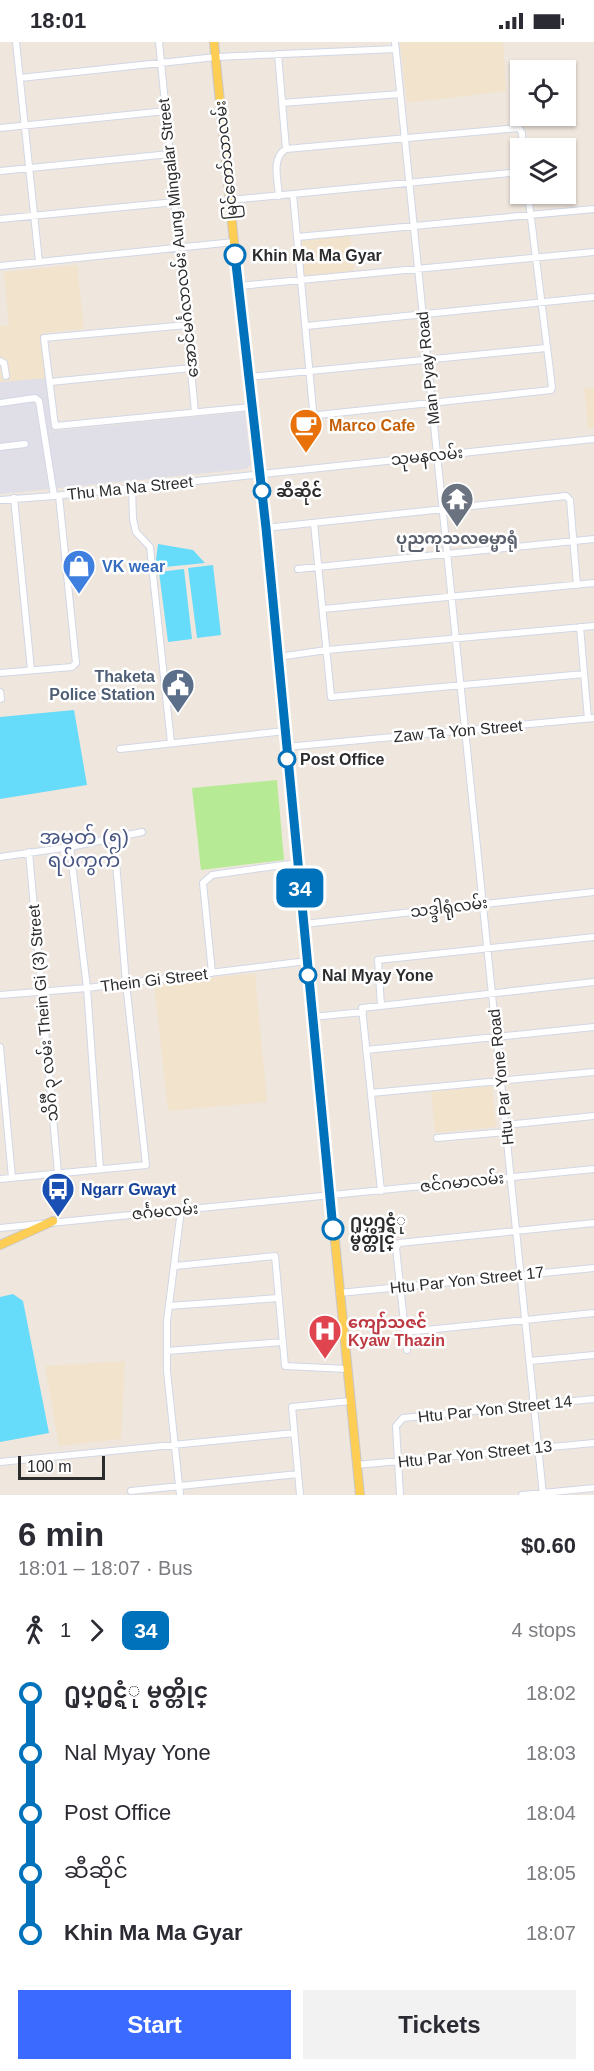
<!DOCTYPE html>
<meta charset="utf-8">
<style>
body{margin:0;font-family:Helvetica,"Noto Sans Myanmar",sans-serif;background:#f2f2f3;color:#2b2b33;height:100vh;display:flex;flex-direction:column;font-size:22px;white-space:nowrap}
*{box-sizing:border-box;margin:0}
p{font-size:20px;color:#7c7c81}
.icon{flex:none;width:33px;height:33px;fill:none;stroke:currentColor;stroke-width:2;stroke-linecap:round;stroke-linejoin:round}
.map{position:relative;height:1453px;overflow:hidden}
.panel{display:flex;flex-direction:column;background:#fff;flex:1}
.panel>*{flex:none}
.badge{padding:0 12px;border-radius:9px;font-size:21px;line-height:39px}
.tools{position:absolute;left:510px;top:18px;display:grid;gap:12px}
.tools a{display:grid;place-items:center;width:66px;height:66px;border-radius:0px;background:#fff;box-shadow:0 2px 4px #0004;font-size:30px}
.scale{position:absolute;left:18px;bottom:15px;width:87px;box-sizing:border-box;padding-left:6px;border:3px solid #2c2c2c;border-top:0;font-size:16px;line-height:21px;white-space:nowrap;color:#2c2c2c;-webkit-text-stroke:4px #fff;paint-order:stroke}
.map>.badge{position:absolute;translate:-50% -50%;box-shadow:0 0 0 3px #fff}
.legs{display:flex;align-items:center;gap:9px;height:66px;padding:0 18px;font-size:20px}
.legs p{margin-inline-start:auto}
.head{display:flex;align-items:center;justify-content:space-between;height:102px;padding:0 18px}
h1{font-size:33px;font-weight:700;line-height:45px}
.cta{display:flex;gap:12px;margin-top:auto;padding:12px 18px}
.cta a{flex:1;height:69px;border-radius:0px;background:#3a6aff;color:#fff;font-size:24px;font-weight:700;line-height:69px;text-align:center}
.cta a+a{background:#f2f2f3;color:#2b2b33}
ul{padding:0 18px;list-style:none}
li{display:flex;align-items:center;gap:21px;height:60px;font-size:22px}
li i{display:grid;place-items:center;width:9px;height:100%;margin:0 8px;background:currentColor}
li i::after{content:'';width:15px;height:15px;margin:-8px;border:4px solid;border-radius:50%;background:#fff}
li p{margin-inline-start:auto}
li:first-child i{background:linear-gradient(#0000 50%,currentColor 0)}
li:last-child i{background:linear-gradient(currentColor 50%,#0000 0)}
.status{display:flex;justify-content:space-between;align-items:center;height:42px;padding:0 30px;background:#fff;direction:ltr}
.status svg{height:16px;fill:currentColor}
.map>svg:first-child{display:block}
</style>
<div class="status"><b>18:01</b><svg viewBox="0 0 49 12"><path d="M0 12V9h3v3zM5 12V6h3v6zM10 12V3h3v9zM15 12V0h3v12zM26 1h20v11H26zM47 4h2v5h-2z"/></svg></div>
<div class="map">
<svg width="594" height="1453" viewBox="0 0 594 1453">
<rect width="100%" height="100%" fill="#efe6dd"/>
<path fill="#e0dee7" d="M46 336 52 389 245 370 251 422 246 427 0 452V340Z"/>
<path fill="#f2e3cc" d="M400 0H503L506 49 407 61Z
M350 192 354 230 304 235 301 197Z
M77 223 84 287 42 291 46 336 0 340V284L9 283 4 230Z
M594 345V386L588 387 584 346Z
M255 931 267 1060 168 1069 154 942Z
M492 1044 496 1085 435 1091 431 1049Z
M125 1319 121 1397 59 1404 45 1324Z"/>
<path fill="#b7ea95" d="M277 738 284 818 201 828 192 746Z"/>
<path fill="#67dbfa" d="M158 502 193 508 205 521 155 526Z
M213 523 221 593 197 596 188 526Z
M184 527 192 597 168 600 159 530Z
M74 668 87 743 0 757V675Z
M13 1252 23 1259 49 1391 0 1400V1255Z"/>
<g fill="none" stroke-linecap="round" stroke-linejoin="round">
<g stroke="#d2d7e6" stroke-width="8">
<path id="minor" d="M16 0 39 220
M159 0 195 370
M395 0 543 1453
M278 12 286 107
M20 36 216 15 396 7
M282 61 400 52
M0 86 166 69
M0 129 170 112
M293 152 313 368 314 372 318 373 551 348 552 345 528 152
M279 154C278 138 271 116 286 107L519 86 522 91 523 106
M230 158 520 130
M0 177 175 160
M297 195 594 167
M0 224 234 200
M239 244 594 210
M187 283 44 296 55 384 251 365
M306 284 594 255
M0 319 4 321 6 334
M248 335 546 306
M50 340 191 326
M0 361 35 356 39 359 54 454
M0 405 25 402
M132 445 133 477 136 490 150 505 171 701
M14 456 31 628
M0 458 54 454 594 397
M314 481 331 655 584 632
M265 486 566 454 570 458 577 543
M298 527 594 497
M323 567 594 541
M580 585 588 677
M278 615 327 608 594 584
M0 631 72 625 76 621 59 454
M0 650 1 657
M286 705 594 676
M120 707 285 689
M70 805 87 946 100 1127
M29 810 58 1131
M0 815 70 805 142 790
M304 882 594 850
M212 931 203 841 212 833 297 821
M0 953 87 946 307 919
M381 964 378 918 594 895
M312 975 363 970
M0 1005 12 1136
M366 1008 594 985
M371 1051 594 1030
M505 1083 594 1074
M437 1096 506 1090
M0 1137 146 1123 126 941 114 796
M381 1149 362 966 594 940
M0 1186 594 1127
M175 1224 275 1214 285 1324 347 1327
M339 1251 594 1226
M169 1264 279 1256
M406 1290 594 1271
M407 1308 396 1206 399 1201 594 1181
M167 1309 283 1300
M530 1319 594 1313
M0 1420 294 1391
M356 1423 594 1401
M131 1449 298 1432
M180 1453 167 1329V1279L181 1168
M300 1453 292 1365 350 1359
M400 1453 396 1384 403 1376 594 1357
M522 1453 594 1446"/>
</g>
<g stroke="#c8c8c8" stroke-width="10">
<path id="major" d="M214 0 234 200 265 486 360 1453
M0 1203 53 1179"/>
</g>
<use href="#minor" stroke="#fff" stroke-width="6"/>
<use href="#major" stroke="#fecd54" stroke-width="8"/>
</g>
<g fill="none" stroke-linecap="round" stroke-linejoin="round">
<g stroke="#fff" stroke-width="14">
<path id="line-1" d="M235 213 266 486 333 1187"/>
</g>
<use href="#line-1" stroke="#0072bc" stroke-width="9"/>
</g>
<defs>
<g id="cafe-pin" transform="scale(1.725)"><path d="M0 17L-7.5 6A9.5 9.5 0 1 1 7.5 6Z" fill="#e8710a" stroke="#fff"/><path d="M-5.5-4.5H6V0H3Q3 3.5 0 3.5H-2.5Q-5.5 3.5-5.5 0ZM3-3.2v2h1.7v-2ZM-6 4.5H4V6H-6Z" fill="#fff"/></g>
<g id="temple-pin" transform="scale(1.725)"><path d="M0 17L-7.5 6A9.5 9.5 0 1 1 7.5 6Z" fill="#6b7280" stroke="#fff"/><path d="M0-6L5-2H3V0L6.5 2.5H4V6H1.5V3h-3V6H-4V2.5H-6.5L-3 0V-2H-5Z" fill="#fff"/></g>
<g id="shop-pin" transform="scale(1.725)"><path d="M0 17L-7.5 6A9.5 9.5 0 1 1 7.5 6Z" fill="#3f7fe0" stroke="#fff"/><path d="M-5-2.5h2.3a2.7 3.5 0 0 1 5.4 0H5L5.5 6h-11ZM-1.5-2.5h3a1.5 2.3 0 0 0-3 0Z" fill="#fff"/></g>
<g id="civic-pin" transform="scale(1.725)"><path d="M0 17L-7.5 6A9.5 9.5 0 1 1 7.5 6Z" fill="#5c6f8a" stroke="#fff"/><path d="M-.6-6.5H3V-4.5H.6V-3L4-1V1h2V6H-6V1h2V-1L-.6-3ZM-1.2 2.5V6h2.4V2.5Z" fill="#fff"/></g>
<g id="bus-pin" transform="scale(1.725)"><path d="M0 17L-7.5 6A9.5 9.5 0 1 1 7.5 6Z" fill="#1a4fb4" stroke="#fff"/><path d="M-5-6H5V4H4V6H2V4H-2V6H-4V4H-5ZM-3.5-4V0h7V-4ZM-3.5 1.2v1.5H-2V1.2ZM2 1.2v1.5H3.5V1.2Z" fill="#fff"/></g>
<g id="hospital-pin" transform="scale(1.725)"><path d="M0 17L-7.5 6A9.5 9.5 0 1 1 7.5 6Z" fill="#e0444e" stroke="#fff"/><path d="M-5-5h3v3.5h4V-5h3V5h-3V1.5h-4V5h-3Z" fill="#fff"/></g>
</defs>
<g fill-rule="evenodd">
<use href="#cafe-pin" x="306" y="383"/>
<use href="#temple-pin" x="457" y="457"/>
<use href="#shop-pin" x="79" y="524"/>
<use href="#civic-pin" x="178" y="643"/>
<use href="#bus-pin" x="58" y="1147"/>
<use href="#hospital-pin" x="325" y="1289"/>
</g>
<g fill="#fff" stroke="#0072bc" stroke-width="3">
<circle cx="235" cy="213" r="10"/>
<circle cx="262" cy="449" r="8"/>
<circle cx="287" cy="717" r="8"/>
<circle cx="308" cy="933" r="8"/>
<circle cx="333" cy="1187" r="10"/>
</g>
<g text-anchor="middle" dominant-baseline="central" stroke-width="5" stroke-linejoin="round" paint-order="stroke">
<g font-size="16" fill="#2c2c2c" stroke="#fff">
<text transform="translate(226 118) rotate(-96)">မြင်တော်သာလမ်း</text>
<text transform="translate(178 196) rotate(-96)">အောင်မင်္ဂလာလမ်း Aung Mingalar Street</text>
<text transform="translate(428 326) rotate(-96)">Man Pyay Road</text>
<text transform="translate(427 414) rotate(-6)">သုမနလမ်း</text>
<text transform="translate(130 446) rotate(-6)">Thu Ma Na Street</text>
<text transform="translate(458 689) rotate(-5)">Zaw Ta Yon Street</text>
<text transform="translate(449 865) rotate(-7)">သဒ္ဒါရုံလမ်း</text>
<text transform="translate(154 938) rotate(-7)">Thein Gi Street</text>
<text transform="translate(43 971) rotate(-95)">သိင်္ဂီ ၃ လမ်း Thein Gi (3) Street</text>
<text transform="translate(501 1035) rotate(-96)">Htu Par Yone Road</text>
<text transform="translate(462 1140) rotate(-6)">ဇင်ဂမာလမ်း</text>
<text transform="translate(165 1169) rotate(-5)">ဇင်္ဂမလမ်း</text>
<text transform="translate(467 1238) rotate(-6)">Htu Par Yon Street 17</text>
<text transform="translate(495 1367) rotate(-6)">Htu Par Yon Street 14</text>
<text transform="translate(475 1412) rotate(-6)">Htu Par Yon Street 13</text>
</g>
<g font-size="16" font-weight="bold" fill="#2c2c2c" stroke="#fff" text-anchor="start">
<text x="252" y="213">Khin Ma Ma Gyar</text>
<text x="276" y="449">ဆီဆိုင်</text>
<text x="300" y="717">Post Office</text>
<text x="322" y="933">Nal Myay Yone</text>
<text x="350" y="1178">႐ုပ္႐ွင္ရံု<tspan x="350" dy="18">မွတ္တိုင္</tspan></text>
</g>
<g font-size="16" font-weight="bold" fill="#c56008" stroke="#fff" text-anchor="start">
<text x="329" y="383">Marco Cafe</text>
</g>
<g font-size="16" font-weight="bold" fill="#5b616d" stroke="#fff">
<text x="457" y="496">ပုညကုသလဓမ္မာရုံ</text>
</g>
<g font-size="16" font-weight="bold" fill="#366cbe" stroke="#fff" text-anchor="start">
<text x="102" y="524">VK wear</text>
</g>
<g font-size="16" font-weight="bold" fill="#4e5e75" stroke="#fff" text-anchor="end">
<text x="155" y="634">Thaketa<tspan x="155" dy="18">Police Station</tspan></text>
</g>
<g font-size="16" font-weight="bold" fill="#164399" stroke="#fff" text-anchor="start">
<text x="81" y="1147">Ngarr Gwayt</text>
</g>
<g font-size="16" font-weight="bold" fill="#be3a42" stroke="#fff" text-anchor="start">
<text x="348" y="1280">ကျော်သဇင်<tspan x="348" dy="18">Kyaw Thazin</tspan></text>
</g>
<g font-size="20" fill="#475582" stroke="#fff">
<text x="84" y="795">အမှတ် (၅)<tspan x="84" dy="23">ရပ်ကွက်</tspan></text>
</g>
</g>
</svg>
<div class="tools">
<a><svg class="icon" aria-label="locate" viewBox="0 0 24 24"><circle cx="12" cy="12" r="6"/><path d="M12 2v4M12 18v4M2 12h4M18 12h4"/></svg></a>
<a><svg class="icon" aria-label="layers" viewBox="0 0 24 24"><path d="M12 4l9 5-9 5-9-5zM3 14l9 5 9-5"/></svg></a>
</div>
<div class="scale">100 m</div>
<b class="badge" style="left:300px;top:846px;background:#0072bc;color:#fff">34</b>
</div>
<section class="panel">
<div class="head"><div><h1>6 min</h1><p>18:01 – 18:07 · Bus</p></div><b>$0.60</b></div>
<div class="legs"><svg class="icon" aria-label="walk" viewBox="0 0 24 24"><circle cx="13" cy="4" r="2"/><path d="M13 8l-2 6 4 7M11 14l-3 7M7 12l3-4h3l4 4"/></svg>1<svg class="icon" aria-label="forward" viewBox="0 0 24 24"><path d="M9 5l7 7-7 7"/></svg><b class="badge" style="background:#0072bc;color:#fff">34</b><p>4 stops</p></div>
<ul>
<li><i style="color:#0072bc"></i><b>႐ုပ္႐ွင္ရံု မွတ္တိုင္</b><p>18:02</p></li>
<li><i style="color:#0072bc"></i><span>Nal Myay Yone</span><p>18:03</p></li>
<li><i style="color:#0072bc"></i><span>Post Office</span><p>18:04</p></li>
<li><i style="color:#0072bc"></i><span>ဆီဆိုင်</span><p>18:05</p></li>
<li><i style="color:#0072bc"></i><b>Khin Ma Ma Gyar</b><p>18:07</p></li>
</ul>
<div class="cta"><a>Start</a><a>Tickets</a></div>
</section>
